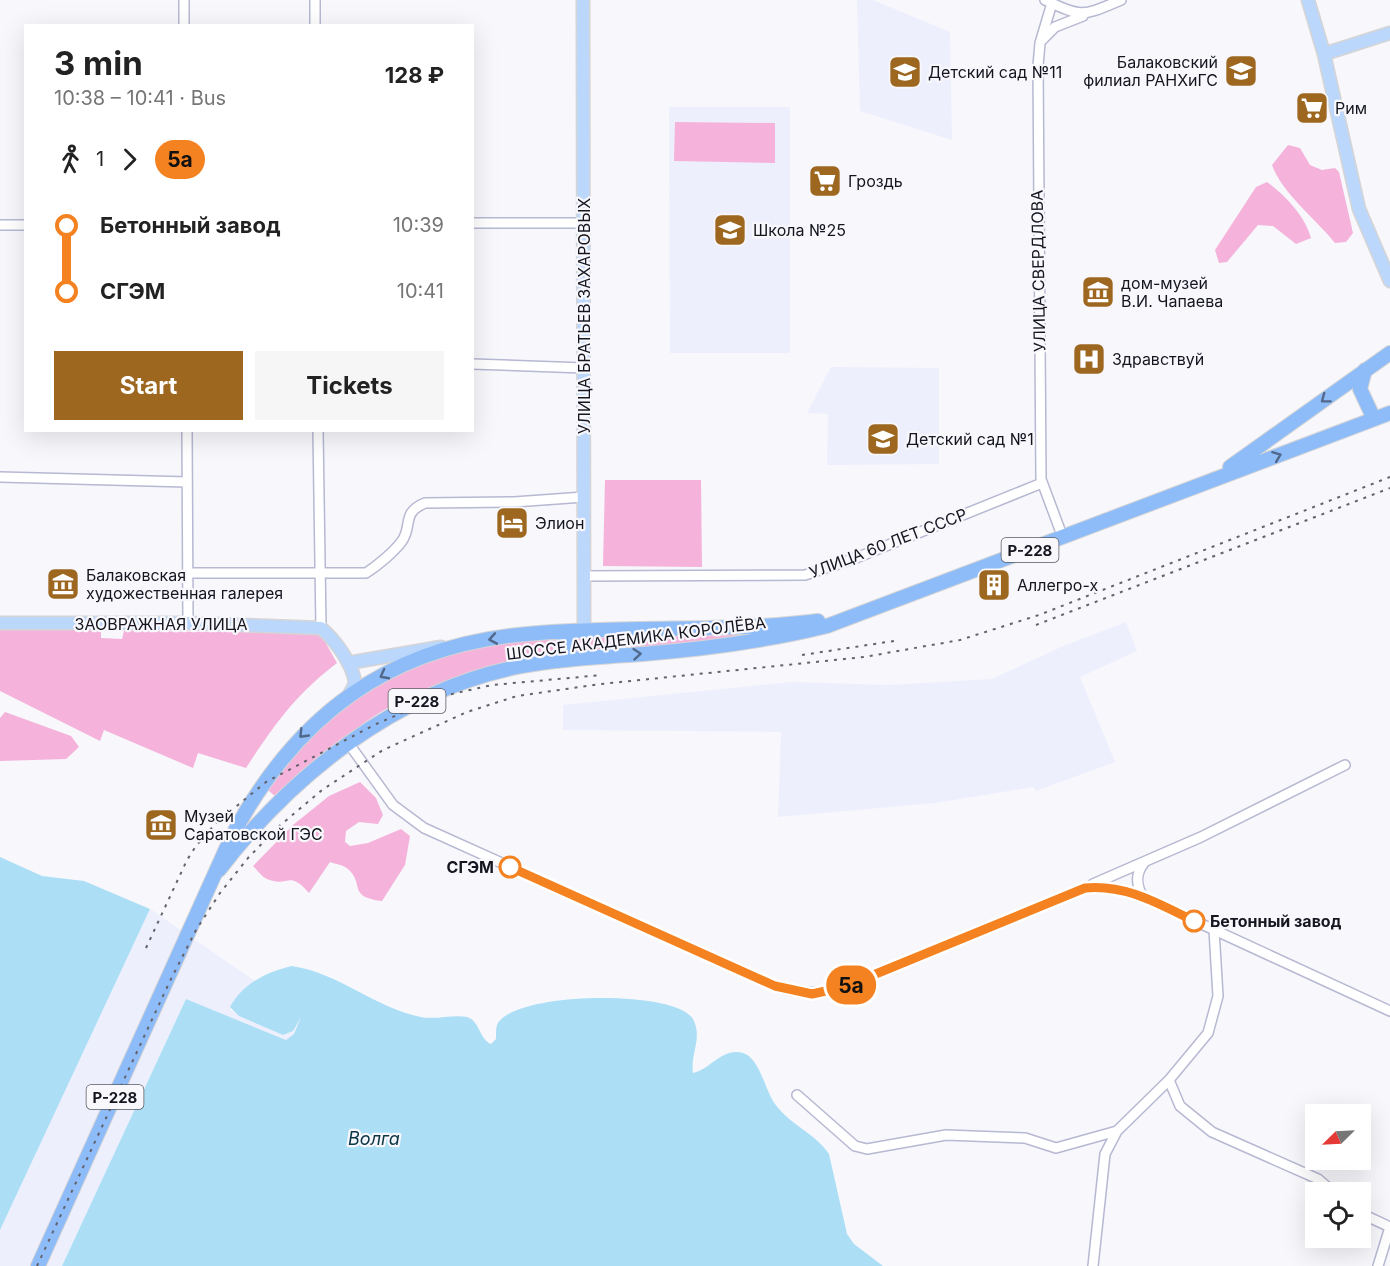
<!DOCTYPE html>
<meta charset="utf-8">
<style>
body{margin:0;font-family:Inter,sans-serif;background:#f6f6f6;color:#222;height:100vh;display:flex;flex-direction:column;font-size:22px;white-space:nowrap}
*{box-sizing:border-box;margin:0}
p{font-size:20px;color:#767676}
.icon{flex:none;width:33px;height:33px;fill:none;stroke:currentColor;stroke-width:2;stroke-linecap:round;stroke-linejoin:round}
.map{position:relative;flex:1;overflow:hidden}
.details{position:absolute;left:24px;top:24px;width:450px;height:408px;display:flex;flex-direction:column;background:#fff;border-radius:0px;box-shadow:0 6px 24px #0002}
.details>*{flex:none}
.badge{padding:0 12px;border-radius:20px;font-size:21px;line-height:39px}
.needle{width:39px;rotate:246deg}
.buttons{position:absolute;left:1305px;top:1104px;display:grid;gap:12px}
.buttons a{display:grid;place-items:center;width:66px;height:66px;border-radius:0px;background:#fff;box-shadow:0 6px 24px #0002;font-size:30px}
.map>.badge{position:absolute;translate:-50% -50%;box-shadow:0 0 0 3px #fff}
.legs{display:flex;align-items:center;gap:9px;height:66px;padding:0 30px;font-size:20px}
.legs p{margin-inline-start:auto}
.headline{display:flex;align-items:center;justify-content:space-between;height:102px;padding:0 30px}
h1{font-size:33px;font-weight:700;line-height:45px}
.cta{display:flex;gap:12px;margin-top:auto;padding:12px 30px}
.cta a{flex:1;height:69px;border-radius:0px;background:#9d6720;color:#fff;font-size:24px;font-weight:700;line-height:69px;text-align:center}
.cta a+a{background:#f6f6f6;color:#222}
ul{padding:0 30px;list-style:none}
li{display:flex;align-items:center;gap:21px;height:66px;font-size:22px}
li i{display:grid;place-items:center;width:9px;height:100%;margin:0 8px;background:currentColor}
li i::after{content:'';width:15px;height:15px;margin:-8px;border:4px solid;border-radius:50%;background:#fff}
li p{margin-inline-start:auto}
li:first-child i{background:linear-gradient(#0000 50%,currentColor 0)}
li:last-child i{background:linear-gradient(currentColor 50%,#0000 0)}
.map>svg:first-child{display:block}
</style>
<div class="map">
<svg width="1390" height="1266" viewBox="0 0 1390 1266">
<rect width="100%" height="100%" fill="#f7f7fc"/>
<path fill="#eeeffd" d="M857 0H873L950 32 952 140 860 111Z
M669 107H790V353H670Z
M831 367 939 368V464L827 465 828 414 807 413Z
M1126 622 1137 651 1080 677 1115 762 1036 791 1033 787 935 803 778 817 781 732 563 730V705L791 682 889 685 992 679 1061 647Z
M150 909 255 981 245 988 230 1007 231 1011 283 1035 293 1031 300 1017 301 1019 294 1034 286 1040 186 999 62 1266H0V1230Z"/>
<path fill="#f5b2db" d="M675 122 775 123V163L674 161Z
M1288 145 1300 148 1310 165 1322 170 1335 168 1339 172 1353 233 1346 242 1335 243C1315 218 1282 193 1272 165Z
M1267 182C1286 196 1305 216 1311 238L1296 244 1273 226 1258 225 1227 262 1219 263 1215 250 1256 187Z
M605 480H701L702 567 603 566Z
M0 628 101 629V638L122 639 124 631 320 633 337 663C296 694 274 725 246 768L198 753 193 768 104 730 100 741 0 691Z
M752 631V639L566 658 573 636Z
M557 638 564 647 558 655C489 665 422 682 364 723 333 746 305 773 277 798L268 790 312 731 368 687 429 659 509 640Z
M5 712 71 736 79 747 66 759 0 761V718Z
M360 782 376 798 383 815 378 824 359 822 346 831 345 842 350 846 368 843 401 829 410 836 405 865 382 901C347 897 365 884 348 869 344 865 335 864 330 862L309 893C288 869 289 888 267 879 262 877 257 870 253 866L293 825 329 796Z"/>
<path fill="#acdff5" d="M0 857 42 876 84 881 150 909 0 1230Z
M292 966C339 973 375 1008 421 1017 435 1020 455 1014 467 1017 480 1021 479 1039 491 1044L496 1039C496 1035 496 1028 497 1025 511 991 676 989 693 1019 703 1038 690 1054 693 1073 710 1070 722 1047 743 1053 760 1058 765 1091 775 1104 790 1125 815 1133 829 1154L847 1234 854 1244 883 1266H62L186 999 286 1040 294 1034 301 1017 293 1031 283 1035 239 1016 230 1007C243 983 267 972 292 966Z"/>
<g fill="none" stroke-linecap="round" stroke-linejoin="round">
<g stroke="#b7b8d2" stroke-width="12">
<path id="minor" d="M184 0V26
M315 0V26
M1045 0C1083 18 1083 16 1121 0
M1052 3 1040 43 1038 66 1041 479 1063 538
M1042 40 1055 27 1083 16
M472 223H584
M0 225H26
M472 364 584 368
M187 430 188 623
M318 430 321 628
M0 477 187 482
M188 573H366C377 566 394 552 402 541 413 525 401 513 425 503L514 502 584 497
M584 576 805 575 856 558 1042 483
M349 744 393 805 424 828 775 986C801 994 818 995 844 987L1085 888C1107 886 1123 889 1143 897L1390 1011
M1093 884 1201 837 1345 765
M1143 897C1136 885 1135 874 1144 863
M1169 1080 1180 1106 1212 1132 1318 1179 1333 1192
M797 1095 855 1146 867 1149 946 1135 1025 1138 1056 1148 1117 1131
M1360 1213 1390 1227 1378 1266
M1093 1266 1105 1154 1117 1131 1169 1080 1208 1033 1218 996 1214 930"/>
</g>
<g stroke="#d5d5d6" stroke-width="15">
<path id="major" d="M583 0 584 631
M1308 0 1324 54 1359 209 1390 281
M1324 54 1390 33
M0 623H188L321 628C335 640 354 665 355 684L348 697
M348 663 441 647"/>
</g>
<g stroke="#d5d5d6" stroke-width="16">
<path id="highway" d="M1365 370 1360 389 1374 419
M1230 467 1390 353
M558 661 564 656 568 646 565 637 560 632
M219 870C293 774 396 692 517 667 558 659 601 657 643 654 705 649 767 641 827 626L1390 413
M38 1266 231 838C295 716 388 646 527 634 624 625 722 633 818 621"/>
</g>
<use href="#minor" stroke="#fff" stroke-width="9"/>
<use href="#major" stroke="#bbd7fb" stroke-width="12"/>
<use href="#highway" stroke="#8ebcf8" stroke-width="14"/>
<path stroke="#62636b" stroke-width="2" stroke-dasharray="3 6" stroke-linecap="butt" d="M1036 625 1390 488
M802 655 894 641
M146 948 187 860 196 846 216 823 266 782 374 725 439 697 492 685 602 675
M37 1266 170 981 196 930 220 893 248 858 277 828 322 790 383 750 467 712 517 696 601 684 864 657 960 640 1039 615 1390 477"/>
</g>
<defs><path id="oneway-chevron" d="M-2-3.5L2.5 0L-2 3.5" fill="none" stroke-width="1.6" stroke-linecap="round" stroke-linejoin="round" transform="scale(1.5)"/></defs>
<g stroke="#51688b">
<use href="#oneway-chevron" transform="translate(1325 399) rotate(143)"/>
<use href="#oneway-chevron" transform="translate(1277 456) rotate(-21)"/>
<use href="#oneway-chevron" transform="translate(493 639) rotate(170)"/>
<use href="#oneway-chevron" transform="translate(637 654) rotate(-5)"/>
<use href="#oneway-chevron" transform="translate(384 675) rotate(152)"/>
<use href="#oneway-chevron" transform="translate(303 734) rotate(134)"/>
</g>
<g fill="none" stroke-linecap="round" stroke-linejoin="round">
<g stroke="#fff" stroke-width="14">
<path id="line-1" d="M510 867 775 986 812 994 844 987 1085 888C1126 884 1159 904 1194 921"/>
</g>
<use href="#line-1" stroke="#f58220" stroke-width="9"/>
</g>
<defs>
<g id="university-square" transform="scale(1.725)"><rect x="-9" y="-9" width="18" height="18" rx="4" fill="#9d6720" stroke="#f7f7fc"/><path d="M0-5L7-2L0 1L-7-2ZM-4 1L0 2.5L4 1V4Q0 6-4 4Z" fill="#fff"/></g>
<g id="school-square" transform="scale(1.725)"><rect x="-9" y="-9" width="18" height="18" rx="4" fill="#9d6720" stroke="#f7f7fc"/><path d="M0-5L7-2L0 1L-7-2ZM-4 1L0 2.5L4 1V4Q0 6-4 4Z" fill="#fff"/></g>
<g id="supermarket-square" transform="scale(1.725)"><rect x="-9" y="-9" width="18" height="18" rx="4" fill="#9d6720" stroke="#f7f7fc"/><path d="M-6-5.5h2.5l.6 2H6L4.5 2H-2.5L-4.4-4H-6ZM-1.5 3.2a1.3 1.3 0 1 0 .1 0ZM3 3.2a1.3 1.3 0 1 0 .1 0Z" fill="#fff"/></g>
<g id="museum-square" transform="scale(1.725)"><rect x="-9" y="-9" width="18" height="18" rx="4" fill="#9d6720" stroke="#f7f7fc"/><path d="M0-6L6-3V-2H-6V-3ZM-5-1h2V3h-2ZM-1-1h2V3h-2ZM3-1h2V3H3ZM-6 4H6V6H-6Z" fill="#fff"/></g>
<g id="hospital-square" transform="scale(1.725)"><rect x="-9" y="-9" width="18" height="18" rx="4" fill="#9d6720" stroke="#f7f7fc"/><path d="M-5-5h3v3.5h4V-5h3V5h-3V1.5h-4V5h-3Z" fill="#fff"/></g>
<g id="hotel-square" transform="scale(1.725)"><rect x="-9" y="-9" width="18" height="18" rx="4" fill="#9d6720" stroke="#f7f7fc"/><path d="M-6-4.5h1.5V1H6V5H4.5V3h-9V5H-6ZM-4 0a1.8 1.8 0 1 1 3.6 0ZM.5 0V-2.5h3Q6-2.5 6 0Z" fill="#fff"/></g>
<g id="building-square" transform="scale(1.725)"><rect x="-9" y="-9" width="18" height="18" rx="4" fill="#9d6720" stroke="#f7f7fc"/><path d="M-4-6H4V6H1V3H-1V6H-4ZM-2.5-4.3h1.7v1.8h-1.7ZM.8-4.3h1.7v1.8H.8ZM-2.5-1h1.7V.8h-1.7ZM.8-1h1.7V.8H.8Z" fill="#fff"/></g>
</defs>
<g fill-rule="evenodd">
<use href="#university-square" x="1241" y="71"/>
<use href="#school-square" x="905" y="72"/>
<use href="#supermarket-square" x="1312" y="108"/>
<use href="#supermarket-square" x="825" y="181"/>
<use href="#school-square" x="730" y="230"/>
<use href="#museum-square" x="1098" y="292"/>
<use href="#hospital-square" x="1089" y="359"/>
<use href="#school-square" x="883" y="439"/>
<use href="#hotel-square" x="512" y="523"/>
<use href="#museum-square" x="63" y="584"/>
<use href="#building-square" x="994" y="585"/>
<use href="#museum-square" x="161" y="825"/>
</g>
<g fill="#fff" stroke="#f58220" stroke-width="3">
<circle cx="510" cy="867" r="10"/>
<circle cx="1194" cy="921" r="10"/>
</g>
<g text-anchor="middle" dominant-baseline="central" stroke-width="4.5" stroke-linejoin="round" paint-order="stroke">
<g fill="#f7f7fc" stroke="#585961" stroke-width="1.5">
<rect x="1001.5" y="538" width="57" height="24" rx="4.5"/>
<rect x="388.5" y="689" width="57" height="24" rx="4.5"/>
<rect x="86.5" y="1085" width="57" height="24" rx="4.5"/>
</g>
<g font-size="15" font-weight="bold" fill="#14151e">
<text x="1030" y="550">Р-228</text>
<text x="417" y="701">Р-228</text>
<text x="115" y="1097">Р-228</text>
</g>
<g font-size="16" fill="#14151e" stroke="#f7f7fc" text-anchor="start">
<text x="1218" y="62" text-anchor="end">Балаковский<tspan x="1218" dy="18">филиал РАНХиГС</tspan></text>
<text x="928" y="72">Детский сад №11</text>
<text x="1335" y="108">Рим</text>
<text x="848" y="181">Гроздь</text>
<text x="753" y="230">Школа №25</text>
<text x="1121" y="283">дом-музей<tspan x="1121" dy="18">В.И. Чапаева</tspan></text>
<text x="1112" y="359">Здравствуй</text>
<text x="906" y="439">Детский сад №1</text>
<text x="535" y="523">Элион</text>
<text x="86" y="575">Балаковская<tspan x="86" dy="18">художественная галерея</tspan></text>
<text x="1017" y="585">Аллегро-х</text>
<text x="184" y="816">Музей<tspan x="184" dy="18">Саратовской ГЭС</tspan></text>
</g>
<g font-size="16" fill="#14151e" stroke="#f7f7fc">
<text transform="translate(1038 271) rotate(-91)">УЛИЦА СВЕРДЛОВА</text>
<text transform="translate(584 316) rotate(-90)">УЛИЦА БРАТЬЕВ ЗАХАРОВЫХ</text>
<text transform="translate(888 543) rotate(-21)">УЛИЦА 60 ЛЕТ СССР</text>
<text x="161" y="624">ЗАОВРАЖНАЯ УЛИЦА</text>
<text transform="translate(636 638) rotate(-7)">ШОССЕ АКАДЕМИКА КОРОЛЁВА</text>
</g>
<g font-size="16" font-weight="bold" fill="#14151e" stroke="#f7f7fc" text-anchor="end">
<text x="494" y="867">СГЭМ</text>
<text x="1210" y="921" text-anchor="start">Бетонный завод</text>
</g>
<g font-size="18" font-style="italic" fill="#0b3646" stroke="#f7f7fc">
<text x="374" y="1138">Волга</text>
</g>
</g>
</svg>
<div class="buttons">
<a><svg class="needle" viewBox="-14 -14 28 28"><path d="M0-13l5 13h-10z" fill="#e53935"/><path d="M0 13l5-13h-10z" fill="#767676"/></svg></a>
<a><svg class="icon" aria-label="locate" viewBox="0 0 24 24"><circle cx="12" cy="12" r="6"/><path d="M12 2v4M12 18v4M2 12h4M18 12h4"/></svg></a>
</div>
<b class="badge" style="left:851px;top:985px;background:#f58220;color:#111">5а</b>
<section class="details">
<div class="headline"><div><h1>3 min</h1><p>10:38 – 10:41 · Bus</p></div><b>128 ₽</b></div>
<div class="legs"><svg class="icon" aria-label="walk" viewBox="0 0 24 24"><circle cx="13" cy="4" r="2"/><path d="M13 8l-2 6 4 7M11 14l-3 7M7 12l3-4h3l4 4"/></svg>1<svg class="icon" aria-label="forward" viewBox="0 0 24 24"><path d="M9 5l7 7-7 7"/></svg><b class="badge" style="background:#f58220;color:#111">5а</b></div>
<ul>
<li><i style="color:#f58220"></i><b>Бетонный завод</b><p>10:39</p></li>
<li><i style="color:#f58220"></i><b>СГЭМ</b><p>10:41</p></li>
</ul>
<div class="cta"><a>Start</a><a>Tickets</a></div>
</section>
</div>
